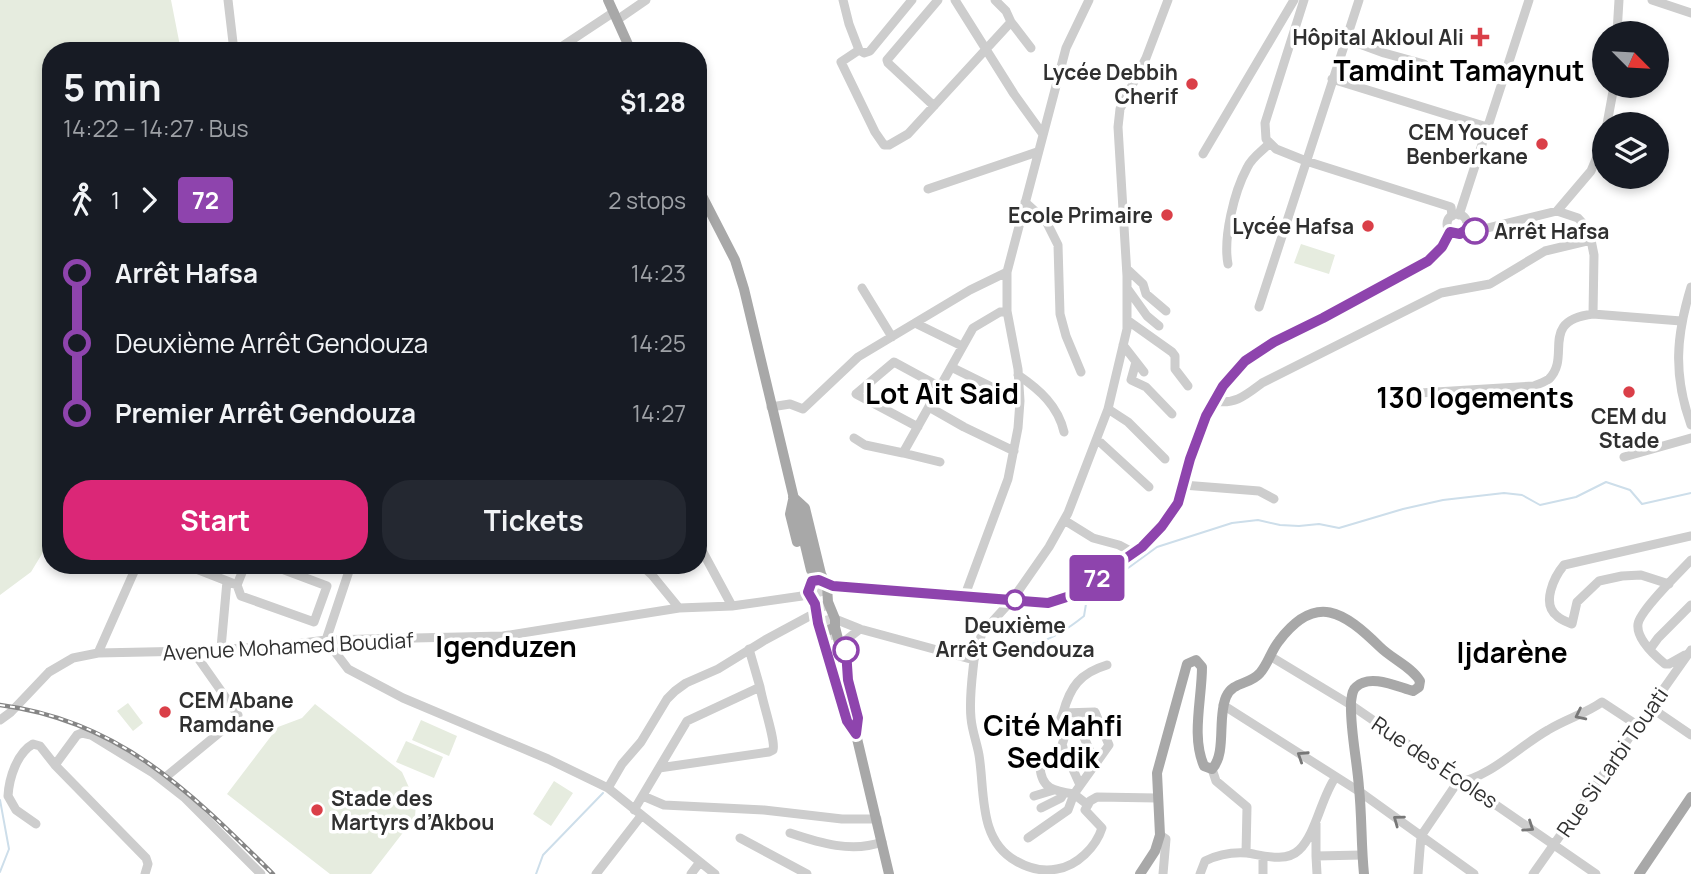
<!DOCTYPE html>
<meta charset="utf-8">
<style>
body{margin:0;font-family:Manrope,sans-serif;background:#242831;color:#f1f3f6;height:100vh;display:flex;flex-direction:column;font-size:26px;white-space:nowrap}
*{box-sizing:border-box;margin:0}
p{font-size:23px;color:#9ea1a6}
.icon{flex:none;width:38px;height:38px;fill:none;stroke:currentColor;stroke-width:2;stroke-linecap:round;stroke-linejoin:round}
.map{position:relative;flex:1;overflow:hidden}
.details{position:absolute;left:42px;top:42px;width:665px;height:532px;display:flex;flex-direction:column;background:#171b24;border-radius:28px;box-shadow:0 4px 10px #0003}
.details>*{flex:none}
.badge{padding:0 14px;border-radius:5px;font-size:24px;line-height:46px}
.needle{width:46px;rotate:114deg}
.controls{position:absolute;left:1592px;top:21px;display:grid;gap:14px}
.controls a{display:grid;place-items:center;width:77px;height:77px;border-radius:50%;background:#171b24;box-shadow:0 4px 10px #0003;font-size:35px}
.map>.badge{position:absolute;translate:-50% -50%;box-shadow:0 0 0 4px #fff}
.legs{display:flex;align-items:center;gap:10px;height:77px;padding:0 21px;font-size:23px}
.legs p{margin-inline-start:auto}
.overview{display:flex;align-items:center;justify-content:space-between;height:119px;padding:0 21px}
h1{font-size:38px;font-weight:700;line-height:52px}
.button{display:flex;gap:14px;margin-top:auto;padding:14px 21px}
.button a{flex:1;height:80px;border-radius:28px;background:#db2777;color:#fff;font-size:28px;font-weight:700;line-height:80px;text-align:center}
.button a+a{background:#242831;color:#f1f3f6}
ul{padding:0 21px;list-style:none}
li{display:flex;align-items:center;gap:24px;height:70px;font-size:26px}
li i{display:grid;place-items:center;width:10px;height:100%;margin:0 9px;background:currentColor}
li i::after{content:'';width:18px;height:18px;margin:-9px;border:5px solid;border-radius:50%;background:#171b24}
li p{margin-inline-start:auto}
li:first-child i{background:linear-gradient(#0000 50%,currentColor 0)}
li:last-child i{background:linear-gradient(currentColor 50%,#0000 0)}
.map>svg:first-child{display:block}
</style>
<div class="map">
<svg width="1691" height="874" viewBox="0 0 1691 874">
<rect width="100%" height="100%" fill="#fff"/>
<path fill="#e6ecdf" d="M0 0H171L181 51H51V539L31 572 0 595Z
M1301 244 1335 255 1329 274 1294 263Z
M128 703 143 723 133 731 117 711Z
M315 704 402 772 416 803 415 817 371 874H330L227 794 278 727 302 718Z
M421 720 457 736 449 756 412 740Z
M406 741 443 757 434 778 396 762Z
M554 781 573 793 551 826 533 814Z"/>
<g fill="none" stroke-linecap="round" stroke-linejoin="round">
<path stroke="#cddeea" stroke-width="2" d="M983 644C1026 652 1052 642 1084 616L1087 598 1157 547 1232 523 1258 520 1280 525 1299 526 1319 524 1339 528 1403 509 1443 500 1504 493 1522 495 1540 505 1576 497 1606 482 1630 490 1642 504 1691 493
M0 800 9 849 0 872
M536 874 543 855 603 793"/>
<path stroke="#d6d6d6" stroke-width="10" stroke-dasharray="10 5" stroke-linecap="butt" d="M812 573 832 642"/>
<path stroke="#cdcdcd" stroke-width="9" d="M228 0 234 51
M843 0 849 24 859 50
M912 0 870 51 864 53 859 50 841 62 875 132 884 145H889L908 134 1011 22 1031 48
M955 0 1014 94 1042 133
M995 0 1006 11 1011 22
M1304 0 1265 123 1266 139 1276 149 1306 161 1451 207 1452 216
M1652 0 1691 13
M617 20 646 0
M1617 33 1619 0
M1346 39 1384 53 1424 64
M555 51 614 12
M1332 79 1487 127
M934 106 888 63 887 60 938 0
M1607 124 1614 86
M1203 154 1294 0
M928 189 1037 152
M1025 202 1046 221 1058 245 1060 314 1066 336 1081 372
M1557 211 1591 171 1605 138
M1447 224a10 10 0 1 1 20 0a10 10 0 1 1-20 0Z
M1459 215 1529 0
M1464 231H1475L1557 211 1578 218 1589 230 1594 255 1593 314 1681 321
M1228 264C1223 238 1234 192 1247 168 1251 158 1262 151 1269 144
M1127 269 1143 284 1146 294 1166 311
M1691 287C1676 336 1673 375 1691 425
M862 288 892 337
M1127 288 1147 316 1159 326
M1259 307 1359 0
M1127 320 1172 352 1175 356V369L1188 386
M915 323 962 346
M1123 345 1144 372
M1136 362 1131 380 1146 387 1172 414
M951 367 1020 401
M1018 375C1040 390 1058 406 1064 432
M1403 394 1534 386C1538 384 1545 382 1549 379 1572 356 1538 321 1593 314
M1214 401C1235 405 1246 395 1262 383L1441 293 1490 284 1545 251 1591 240
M771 407 790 404 803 409 858 357 970 290 1007 272
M929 407 964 427 1014 451
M1108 409 1128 422 1165 459
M918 427 856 394 894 362 940 387
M854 438 865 445 903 453 973 328 1000 312 1007 311
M1096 441 1101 443 1149 487
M903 453 940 462
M1624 457 1691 438
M1183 485 1259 491 1274 499
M1064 520 1093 538 1119 545 1134 553
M698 543 732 606
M186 565 227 581 221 648
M351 565 326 640 348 669 403 698 548 759 608 788 715 874
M641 565 652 575 679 608
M227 581 237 585 241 596 314 622 327 586 271 565
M826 584 1048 603 1073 595 1142 547 1162 526 1178 503 1190 459 1206 416 1222 386 1245 361 1274 342 1323 318 1428 261 1442 247 1450 232
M1669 584 1641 575 1622 576 1599 581 1577 602 1572 624C1567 622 1561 620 1557 616 1541 604 1554 577 1564 565L1691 536
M237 585 245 565
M965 595 1008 479 1018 428 1020 401 1018 369 1007 311V272L1066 48 1089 0
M835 619 860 629 974 660C972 679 969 699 971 718 972 731 977 743 979 755 985 791 978 840 1016 861 1028 868 1042 872 1057 869 1077 866 1096 847 1102 828L1085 810 1090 801 1097 797 1157 798
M1650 649 1658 638 1691 605
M98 653 137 565
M1685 655 1669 664H1665C1654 655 1636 639 1638 624 1640 610 1680 572 1691 560
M1270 656 1351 705 1596 874
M847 659 846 640 860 629
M974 660 982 633 1012 600 1049 547 1068 513 1108 409 1127 329V276L1118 127 1120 109 1146 58 1168 0
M1223 705 1360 792 1474 874
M1650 707 1691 735
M1079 719 1077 721 1095 763
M0 720 11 712 49 672 73 658 98 653 193 651 280 646 326 640 503 636 679 608 732 606 802 596 808 589
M1077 721 1068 726 1062 745 1080 785
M1057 728 1063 713
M55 765 77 735 82 733 91 735 153 773 185 798 261 874
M659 768 769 752 773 750C776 741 762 701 760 687
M1212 769 1216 781 1247 807 1246 853
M162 780 236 719 238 715 193 651
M608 788 622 764 641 742 667 699 675 691 686 683 718 669 765 640 817 612
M643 796 664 805 764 810 842 819H877
M1034 796 1054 790
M1088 805 1074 794 1109 745 1095 712 1063 713C1070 687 1080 673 1107 665
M1041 808 1061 798 1064 793
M634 810 687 721 760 687 749 649
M1316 823V856L1362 855
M36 824 16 810 8 796C9 778 17 753 33 744L40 746 55 765 146 858 148 864 145 874
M790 833C820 843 852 853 882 842
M1160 835 1166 839 1163 874
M740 838 807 874
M1028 838 1068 810 1074 794C1054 791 1041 789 1040 766
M1316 856 1317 874
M596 874 641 816
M691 874 700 862
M1200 874 1205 861C1217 855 1233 852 1247 853 1262 855 1286 863 1299 850 1316 834 1321 798 1335 778
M1263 874V858
M1418 874 1421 836 1457 783C1492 776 1518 747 1548 730 1566 719 1585 714 1602 702L1637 725
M1533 874 1691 650"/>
<path stroke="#a8a8a8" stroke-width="10" d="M608 0 631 51
M698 188 735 260 744 289 811 570
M793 497 805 508 821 574 826 584
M793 500 790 514 797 542
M835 627 825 632 819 627 815 604 808 592 812 581H823L827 587 828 602 835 619V627L858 718 856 734
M821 630 847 721 856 734
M855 730 889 874
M1140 874 1155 851 1160 835 1157 773 1187 664 1196 660 1202 667C1202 699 1191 736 1204 766L1212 769C1227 753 1217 718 1226 697 1233 681 1250 685 1260 673 1268 664 1271 651 1279 641 1316 592 1344 612 1380 647 1392 659 1412 667 1420 681L1419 687 1413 691C1398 687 1370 673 1356 687 1352 690 1352 696 1351 702 1350 730 1357 759 1359 788 1362 816 1361 845 1364 874
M1639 874 1691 797"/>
<g stroke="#858585" stroke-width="4.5">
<path id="rail" d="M0 705C121 721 191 793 273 874"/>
</g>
<use href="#rail" stroke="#fff" stroke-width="2" stroke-dasharray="5" stroke-linecap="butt"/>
</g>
<defs><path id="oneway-chevron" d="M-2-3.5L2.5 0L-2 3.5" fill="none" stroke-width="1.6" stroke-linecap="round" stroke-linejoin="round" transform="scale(1.75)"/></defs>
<g stroke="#777">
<use href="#oneway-chevron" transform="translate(1580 715) rotate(154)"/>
<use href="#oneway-chevron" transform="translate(1302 756) rotate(-147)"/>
<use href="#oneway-chevron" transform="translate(1398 820) rotate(-144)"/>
<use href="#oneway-chevron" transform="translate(1529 827) rotate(34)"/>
</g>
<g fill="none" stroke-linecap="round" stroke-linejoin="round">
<g stroke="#fff" stroke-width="16">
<path id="line-1" d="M846 650 848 680 858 718 856 734 847 721 818 623 815 604 808 592 812 581 819 580 833 586 1048 603 1073 595 1142 547 1162 526 1178 503 1190 459 1206 416 1223 386 1245 361 1274 342 1323 318 1428 261 1442 247 1450 232 1460 234 1464 231H1475"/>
</g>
<use href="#line-1" stroke="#8e44ad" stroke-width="10"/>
</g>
<g fill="#da3f48" stroke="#fff" stroke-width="2.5">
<path d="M1476.5 26.5h7v7h7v7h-7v7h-7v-7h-7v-7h7z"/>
<circle cx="1192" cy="84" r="7"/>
<circle cx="1542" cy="144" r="7"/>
<circle cx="1167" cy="215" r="7"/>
<circle cx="1368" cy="226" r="7"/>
<circle cx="1629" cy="392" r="7"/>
<circle cx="165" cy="712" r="7"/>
<circle cx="317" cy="810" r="7"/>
</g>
<g fill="#fff" stroke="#8e44ad" stroke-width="3.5">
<circle cx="1475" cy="231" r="12"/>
<circle cx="1015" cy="600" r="9"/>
<circle cx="846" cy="650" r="12"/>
</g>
<g text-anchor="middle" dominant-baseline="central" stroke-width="7" stroke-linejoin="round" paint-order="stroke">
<g font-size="21" font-weight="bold" fill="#303030" stroke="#fff" text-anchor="end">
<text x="1464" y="37">Hôpital Akloul Ali</text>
<text x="1178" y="72">Lycée Debbih<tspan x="1178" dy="24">Cherif</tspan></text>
<text x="1528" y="132">CEM Youcef<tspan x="1528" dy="24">Benberkane</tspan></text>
<text x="1153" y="215">Ecole Primaire</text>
<text x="1354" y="226">Lycée Hafsa</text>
<text x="1629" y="416" text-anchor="middle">CEM du<tspan x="1629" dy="24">Stade</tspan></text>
<text x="179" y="700" text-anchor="start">CEM Abane<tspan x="179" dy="24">Ramdane</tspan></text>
<text x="331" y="798" text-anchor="start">Stade des<tspan x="331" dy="24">Martyrs d’Akbou</tspan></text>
</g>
<g font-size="21" font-weight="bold" fill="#303030" stroke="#fff" text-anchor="start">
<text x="1494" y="231">Arrêt Hafsa</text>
<text x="1015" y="625" text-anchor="middle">Deuxième<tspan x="1015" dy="24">Arrêt Gendouza</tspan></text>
</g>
<g font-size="21" fill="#303030" stroke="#fff">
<text transform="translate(288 646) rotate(-3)">Avenue Mohamed Boudiaf</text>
<text transform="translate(1435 762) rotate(34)">Rue des Écoles</text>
<text transform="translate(1612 762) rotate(-55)">Rue Si Larbi Touati</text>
</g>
<g font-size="28" font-weight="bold" fill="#000" stroke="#fff">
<text x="1459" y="70">Tamdint Tamaynut</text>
<text x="942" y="393">Lot Ait Said</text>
<text x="1475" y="397">130 logements</text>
<text x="506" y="646">Igenduzen</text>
<text x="1512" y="652">Ijdarène</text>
<text x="1053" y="725">Cité Mahfi<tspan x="1053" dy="32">Seddik</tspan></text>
</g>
</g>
</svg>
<div class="controls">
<a><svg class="needle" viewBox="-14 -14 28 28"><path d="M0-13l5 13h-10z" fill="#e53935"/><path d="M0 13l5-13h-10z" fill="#9ea1a6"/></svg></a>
<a><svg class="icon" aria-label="layers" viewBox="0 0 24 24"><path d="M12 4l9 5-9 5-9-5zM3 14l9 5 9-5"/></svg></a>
</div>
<b class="badge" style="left:1097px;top:578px;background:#8e44ad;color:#fff">72</b>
<section class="details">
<div class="overview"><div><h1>5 min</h1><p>14:22 – 14:27 · Bus</p></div><b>$1.28</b></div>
<div class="legs"><svg class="icon" aria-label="walk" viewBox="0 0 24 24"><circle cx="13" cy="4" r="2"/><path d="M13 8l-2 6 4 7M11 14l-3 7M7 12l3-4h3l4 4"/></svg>1<svg class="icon" aria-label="forward" viewBox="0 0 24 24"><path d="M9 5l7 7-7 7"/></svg><b class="badge" style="background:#8e44ad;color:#fff">72</b><p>2 stops</p></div>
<ul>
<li><i style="color:#8e44ad"></i><b>Arrêt Hafsa</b><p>14:23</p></li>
<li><i style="color:#8e44ad"></i><span>Deuxième Arrêt Gendouza</span><p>14:25</p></li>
<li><i style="color:#8e44ad"></i><b>Premier Arrêt Gendouza</b><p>14:27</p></li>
</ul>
<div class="button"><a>Start</a><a>Tickets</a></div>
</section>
</div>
